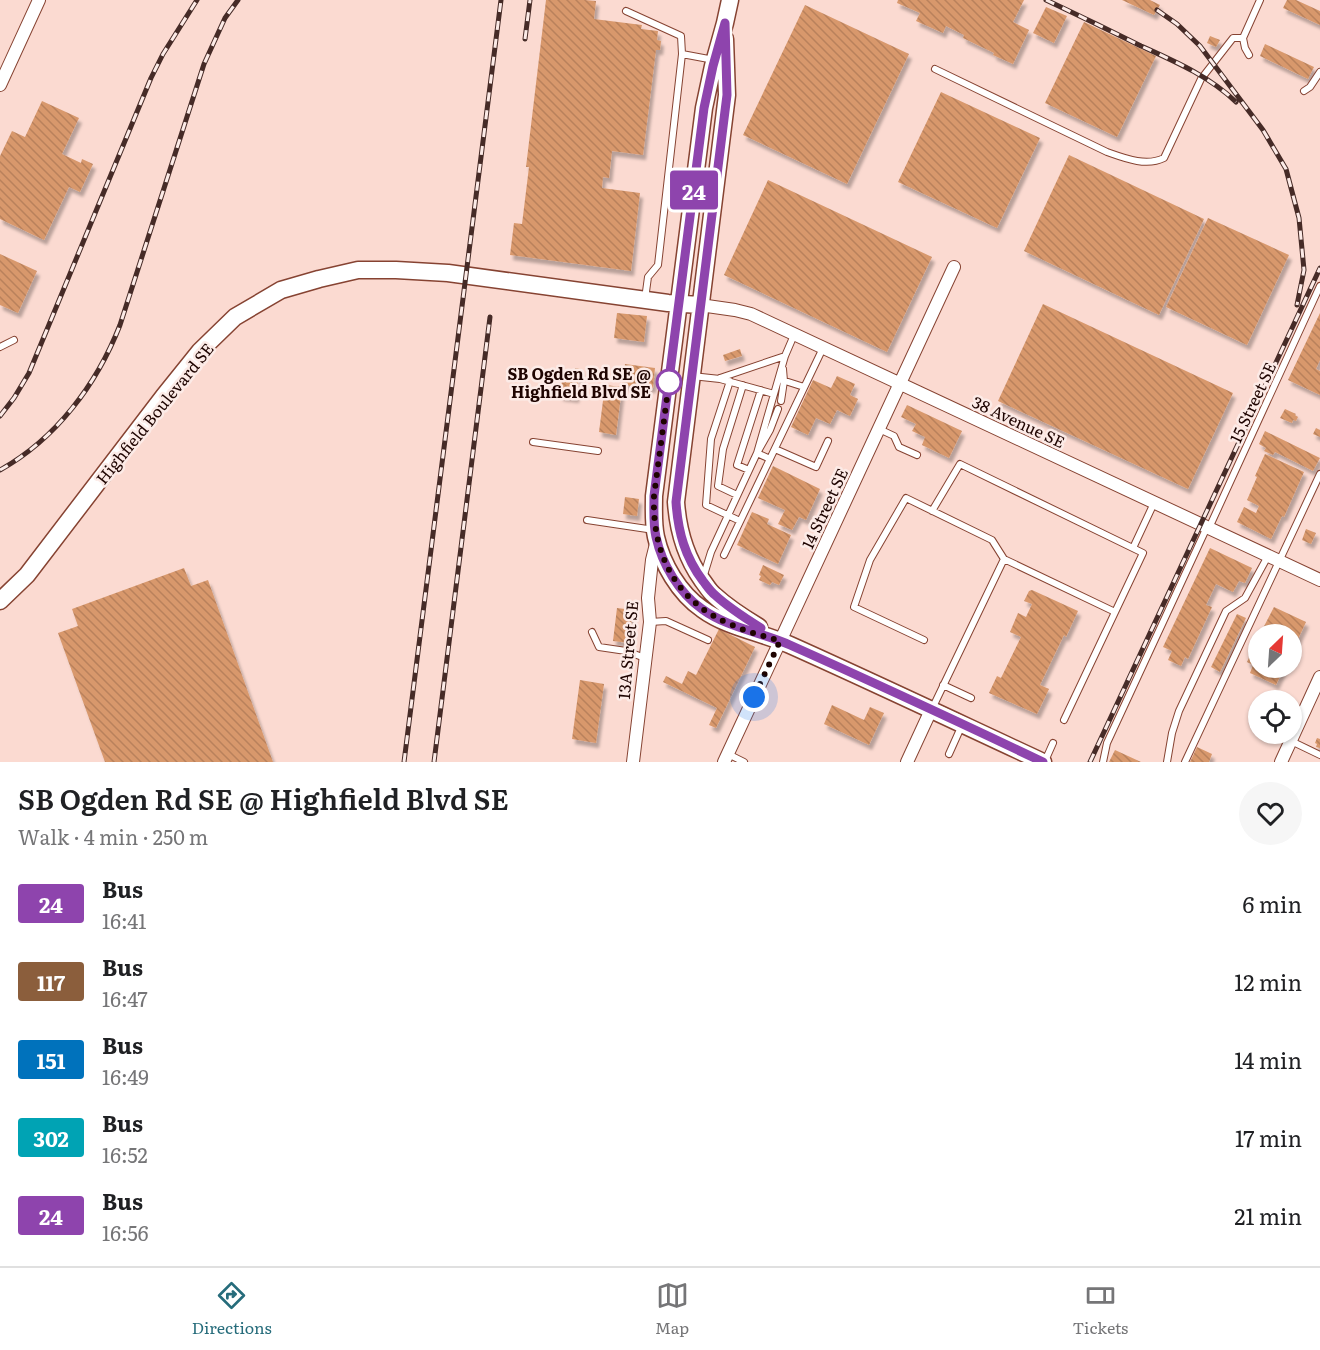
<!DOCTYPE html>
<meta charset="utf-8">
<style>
body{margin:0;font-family:Literata,serif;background:#f6f6f6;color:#202124;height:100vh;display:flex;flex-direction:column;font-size:22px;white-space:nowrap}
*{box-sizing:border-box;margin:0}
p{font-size:20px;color:#757577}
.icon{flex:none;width:33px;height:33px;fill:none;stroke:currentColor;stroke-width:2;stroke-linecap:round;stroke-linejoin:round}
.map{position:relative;height:762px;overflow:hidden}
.sheet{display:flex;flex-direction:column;background:#fff;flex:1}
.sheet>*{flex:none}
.badge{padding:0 12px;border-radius:4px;font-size:21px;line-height:39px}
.needle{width:39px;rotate:25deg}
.buttons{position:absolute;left:1248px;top:624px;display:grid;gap:12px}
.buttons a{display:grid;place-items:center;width:54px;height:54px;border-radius:50%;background:#fff;box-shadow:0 2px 4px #0004;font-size:30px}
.you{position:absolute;width:30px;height:30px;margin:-15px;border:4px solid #fff;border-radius:50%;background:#1a73e8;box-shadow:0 0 0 9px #1a73e833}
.map>.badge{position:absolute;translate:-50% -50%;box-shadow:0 0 0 3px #fff}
.round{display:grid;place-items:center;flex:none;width:63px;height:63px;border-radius:32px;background:#f6f6f6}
.headline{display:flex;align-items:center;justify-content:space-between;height:102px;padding:0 18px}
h1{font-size:28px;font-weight:600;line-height:45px}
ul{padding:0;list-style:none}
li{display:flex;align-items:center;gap:18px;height:78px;padding:0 18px}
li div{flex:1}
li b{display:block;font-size:22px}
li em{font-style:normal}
li .badge{min-width:66px;font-weight:700;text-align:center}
.tab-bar{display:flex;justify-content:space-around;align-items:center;height:84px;border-top:2px solid #e0e0e0;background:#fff;font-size:16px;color:#757577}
.tab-bar a{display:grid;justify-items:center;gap:3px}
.tab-bar .selected{color:#266c7b}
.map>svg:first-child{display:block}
</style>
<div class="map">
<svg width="1320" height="762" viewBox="0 0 1320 762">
<defs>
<pattern id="building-back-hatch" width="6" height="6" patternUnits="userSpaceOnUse" patternTransform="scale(1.5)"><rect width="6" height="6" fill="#d8986c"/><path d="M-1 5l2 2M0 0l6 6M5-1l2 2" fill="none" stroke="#b9815c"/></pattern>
<filter id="shadow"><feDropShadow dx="3" dy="5" stdDeviation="1.5" flood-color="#0004"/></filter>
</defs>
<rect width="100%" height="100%" fill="#fbdad1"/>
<path fill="url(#building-back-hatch)" filter="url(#shadow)" d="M546 0H585L596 1 594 19 642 25 641 29 658 31 657 40 661 41 660 50H656L643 155 612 151 609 178 603 177 602 188 640 193 631 271 510 255 514 223 522 224 529 167H526Z
M898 0H1024L1013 22 1029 30 1013 64 993 55 994 53 963 38 964 35 946 26 943 33 916 21 920 13 897 3Z
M1122 0H1150L1160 5 1154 15Z
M1287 0H1296L1320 11V25L1283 8Z
M805 5 909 54 847 184 743 135Z
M1046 7 1067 16 1054 43 1033 33Z
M1084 22 1156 56 1117 137 1045 103Z
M1210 36 1220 40 1216 47 1207 43Z
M1265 44 1314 67 1308 79 1260 56Z
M941 92 1040 138 997 228 898 182Z
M42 101 79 118 62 154 81 163 82 159 93 164 80 192 69 187 44 240 0 219V156L12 131 25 137Z
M1069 155 1204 219 1159 315 1024 251Z
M768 180 932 257 887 352 724 275Z
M1208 218 1289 255 1247 345 1166 307Z
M0 254 37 271 18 313 0 305Z
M1043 304 1233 393 1188 489 998 401Z
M617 313 647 316 644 342 614 338Z
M1320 313V360L1316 369 1320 371V395L1288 380Z
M740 349 742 356 725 361 723 355Z
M625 364 655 368 653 388 622 385Z
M575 368 581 369 580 379 574 378Z
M837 376 855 384 850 395 858 399 850 416 837 410 830 424 816 418 808 435 791 427 813 380 831 388Z
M562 380 578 382 576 398 560 396Z
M605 385 622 387 616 435 599 432Z
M907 405 962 431 949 458 922 445 925 437 912 431 916 424 901 417Z
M1285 409 1296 414 1295 415 1298 417 1296 421 1293 420 1292 423 1280 418Z
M1316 428 1320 430V437L1313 434Z
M1265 431 1320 458 1313 471 1275 452 1273 455 1264 451 1266 448 1259 444Z
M1265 454 1304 472 1284 517 1282 516 1271 539 1237 522 1244 507 1256 513 1259 506 1247 500 1257 477 1255 476Z
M773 466 820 489 806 520 799 517 792 530 778 524 785 510 758 498Z
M625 497 639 499 637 516 623 514Z
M752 512 769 519 767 524 791 535 778 564 737 545Z
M1306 529 1316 533 1311 544 1302 540Z
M1210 548 1252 568 1245 583 1239 581 1233 592 1216 584 1206 605 1212 607 1188 659 1185 657 1181 666 1168 660 1172 651 1163 647Z
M763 565 784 575 779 585 772 582 770 585 759 580 761 576 759 575Z
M184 568 191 586 208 580 273 762H105L58 633 78 626 72 609Z
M1032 590 1078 611 1066 637 1064 635 1040 685 1049 689 1037 714 989 693 997 676 1001 678 1021 637 1010 632 1018 613 1026 617 1032 604 1024 601 1029 591Z
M1274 607 1306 622 1292 652V634H1260Z
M617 608 633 610 629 643 613 641Z
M1237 614 1246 618 1220 672 1211 667Z
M719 629 755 647 716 728 709 725 717 708 663 682 666 676 682 684 688 671 696 675Z
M1258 639V668H1284L1276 685 1250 673 1253 665 1247 662Z
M580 680 604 684 596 743 572 739Z
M832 705 864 720 870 707 884 713 869 745 824 724Z
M1317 738 1320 739V748L1316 747 1317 744 1315 743Z
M1197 747 1212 754 1209 762H1190Z
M1115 750 1141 762H1109Z"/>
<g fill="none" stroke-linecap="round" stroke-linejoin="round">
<g stroke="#864332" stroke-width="8">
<path id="lane" d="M626 11 681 36 682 54 658 265 648 277 645 299
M1243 38 1260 0
M1243 38 1245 48 1249 55
M682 54 714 60
M935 69 1107 152C1124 158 1146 167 1164 158L1201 79 1233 38H1243
M1304 91 1310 87 1320 72
M668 184 693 188
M0 347 14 340
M692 376 720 379 774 394
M720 378 785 356
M782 380 804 387
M730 381 711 439 706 505 740 521
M781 401 784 381 783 369
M879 429 894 436 899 447 917 455
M533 442 598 451
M775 449 816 467 828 441
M770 459 757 453 770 430 778 409
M749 470 737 465 761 390
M737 495 718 486 723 449 743 385
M932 511 960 464 1143 553 1064 720
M587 520 654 530
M1209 528 1320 286
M1133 548 1154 503
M724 555 823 348
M703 578 711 552 757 453 785 356 794 335
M650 622 666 621 708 640
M592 632 599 647 626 651 645 658
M924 640 854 607 870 560 906 498 992 540 1004 559 1115 612
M943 685 971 698
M932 709 1004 559
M1291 741 1320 755
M728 754 744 762
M949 754 962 725
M1045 761 1053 743
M1103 762 1107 743 1207 527
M1167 762 1172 733 1179 711 1226 611 1245 598 1268 556
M1185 762 1320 474"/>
</g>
<g stroke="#864332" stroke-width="14">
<path id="street" d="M0 85 39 0
M700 305 735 310 751 314 1320 580
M633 762 650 622 648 598 652 560 657 540
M724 762 954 267
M907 762 931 710
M1281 762 1320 677"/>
</g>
<g stroke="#864332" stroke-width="19">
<path id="secondary" d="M730 0 725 23 713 66 704 108 654 496C654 510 653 524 656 537 662 564 679 593 702 609 728 628 761 632 790 645 875 683 959 723 1043 762
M725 39 727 95 676 502C678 531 685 556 702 580 706 585 709 591 714 595 727 607 744 618 759 627
M0 601 27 575 163 397 200 351 235 317 281 290 319 279 358 270H396L448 273 668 303 700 305"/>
</g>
<use href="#lane" stroke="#fff" stroke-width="6"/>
<use href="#street" stroke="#fff" stroke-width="12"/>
<use href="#secondary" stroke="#fff" stroke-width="16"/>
<g stroke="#462b27" stroke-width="5">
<path id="rail" d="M1046 0C1078 15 1109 30 1141 46 1174 61 1209 76 1236 102
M1157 10 1177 24 1200 46 1263 130 1286 169 1299 218 1304 270 1297 305
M525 39 530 0
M0 416 14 398 29 373 151 78 163 54 197 0
M0 470C56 439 97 384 120 325L204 64 225 18 238 0
M404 762 501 0
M434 762 490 317
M1090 762 1320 268"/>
</g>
<use href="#rail" stroke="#fcebe7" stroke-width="3" stroke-dasharray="9" stroke-linecap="butt"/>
</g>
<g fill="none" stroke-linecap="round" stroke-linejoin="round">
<g stroke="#fff" stroke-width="14">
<path id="line" d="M761 628C745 618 729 608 715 595 710 591 707 586 703 581 685 557 678 532 676 502L727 95 725 23 713 66 704 108 654 496C654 510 653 524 656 537 662 564 679 593 702 609 728 628 761 632 790 645 875 683 959 722 1043 762"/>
</g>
<use href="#line" stroke="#8e44ad" stroke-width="9"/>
<path stroke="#1e0401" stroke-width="6" stroke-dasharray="0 10.8" d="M669 382 670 375 654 496C652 555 676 602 732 625 747 632 764 636 780 641L754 697"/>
</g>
<circle fill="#fff" stroke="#8e44ad" stroke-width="3" cx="669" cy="382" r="12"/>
<g text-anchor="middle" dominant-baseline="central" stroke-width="5" stroke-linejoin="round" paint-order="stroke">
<g font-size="16" font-weight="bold" fill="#1e0401" stroke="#fcebe7" text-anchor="end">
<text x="651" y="373">SB Ogden Rd SE @<tspan x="651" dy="18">Highfield Blvd SE</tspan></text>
</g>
<g font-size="16" fill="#1e0401" stroke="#fcebe7">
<text transform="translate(1252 402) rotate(-65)">15 Street SE</text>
<text transform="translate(154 413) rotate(-51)">Highfield Boulevard SE</text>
<text transform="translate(1019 421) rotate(25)">38 Avenue SE</text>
<text transform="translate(824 508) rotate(-65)">14 Street SE</text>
<text transform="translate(627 650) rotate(-85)">13A Street SE</text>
</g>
</g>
</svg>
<div class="buttons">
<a><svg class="needle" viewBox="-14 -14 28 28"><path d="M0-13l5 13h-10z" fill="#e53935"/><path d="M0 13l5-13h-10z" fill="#757577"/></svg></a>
<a><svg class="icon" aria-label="locate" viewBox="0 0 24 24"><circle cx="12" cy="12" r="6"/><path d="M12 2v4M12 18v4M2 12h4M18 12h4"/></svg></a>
</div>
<div class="you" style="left:754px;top:697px"></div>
<b class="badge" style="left:694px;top:190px;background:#8e44ad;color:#fff">24</b>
</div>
<section class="sheet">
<div class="headline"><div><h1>SB Ogden Rd SE @ Highfield Blvd SE</h1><p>Walk · 4 min · 250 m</p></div><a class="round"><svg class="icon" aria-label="heart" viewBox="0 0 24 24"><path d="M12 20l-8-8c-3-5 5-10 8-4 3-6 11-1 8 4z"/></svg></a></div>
<ul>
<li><span class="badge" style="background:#8e44ad;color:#fff">24</span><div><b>Bus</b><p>16:41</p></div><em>6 min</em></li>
<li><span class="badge" style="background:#8b5e3c;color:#fff">117</span><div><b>Bus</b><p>16:47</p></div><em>12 min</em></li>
<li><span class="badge" style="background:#0072bc;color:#fff">151</span><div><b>Bus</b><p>16:49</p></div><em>14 min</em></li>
<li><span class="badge" style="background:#00a3b4;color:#fff">302</span><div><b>Bus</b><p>16:52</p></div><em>17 min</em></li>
<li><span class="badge" style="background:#8e44ad;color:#fff">24</span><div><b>Bus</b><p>16:56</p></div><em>21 min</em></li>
</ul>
</section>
<nav class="tab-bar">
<a class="selected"><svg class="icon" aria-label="directions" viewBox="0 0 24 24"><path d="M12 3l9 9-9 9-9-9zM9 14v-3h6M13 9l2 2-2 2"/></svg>Directions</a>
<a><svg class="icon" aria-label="map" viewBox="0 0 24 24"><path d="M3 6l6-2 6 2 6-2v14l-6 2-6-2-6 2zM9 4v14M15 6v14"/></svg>Map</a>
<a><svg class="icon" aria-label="tickets" viewBox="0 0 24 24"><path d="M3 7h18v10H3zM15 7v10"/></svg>Tickets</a>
</nav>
